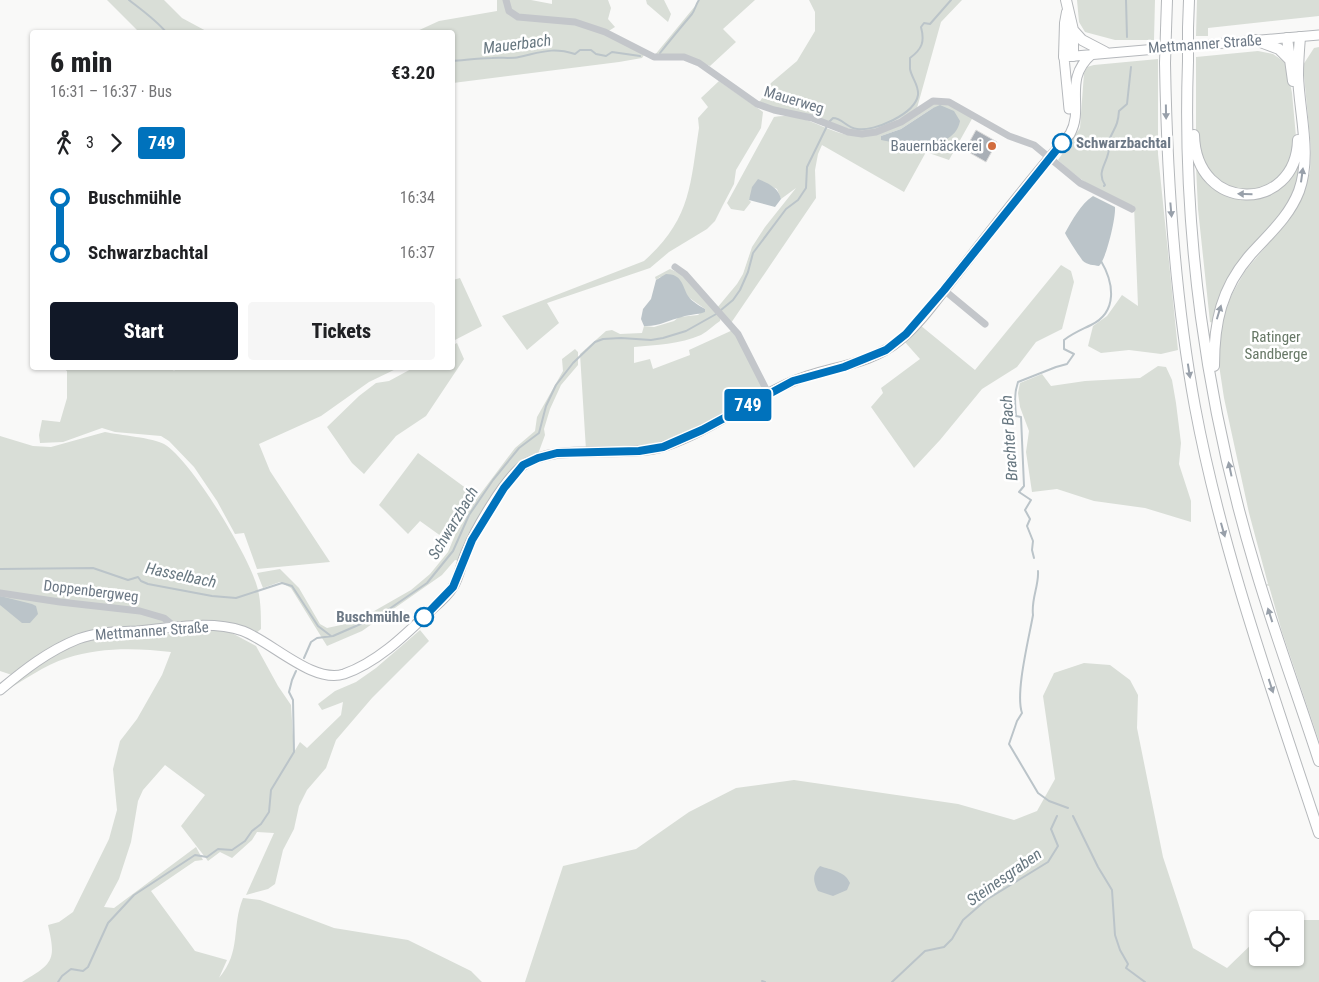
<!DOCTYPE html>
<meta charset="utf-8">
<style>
body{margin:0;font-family:"Roboto Condensed",sans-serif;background:#f6f6f6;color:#202124;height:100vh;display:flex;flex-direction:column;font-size:19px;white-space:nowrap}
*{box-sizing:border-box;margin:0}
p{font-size:16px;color:#757577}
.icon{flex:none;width:28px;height:28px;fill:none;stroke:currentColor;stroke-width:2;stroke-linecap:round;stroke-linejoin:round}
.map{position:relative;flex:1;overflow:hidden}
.panel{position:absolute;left:30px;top:30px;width:425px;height:340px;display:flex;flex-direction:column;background:#fff;border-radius:5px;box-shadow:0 1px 4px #0004}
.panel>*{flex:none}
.badge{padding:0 10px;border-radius:4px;font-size:18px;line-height:32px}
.controls{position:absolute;left:1249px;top:911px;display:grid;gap:10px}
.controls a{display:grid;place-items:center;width:55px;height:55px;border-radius:5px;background:#fff;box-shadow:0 1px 4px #0004;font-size:25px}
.map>.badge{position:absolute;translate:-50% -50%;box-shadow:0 0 0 2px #fff}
.legs{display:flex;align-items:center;gap:8px;height:55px;padding:0 20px;font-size:16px}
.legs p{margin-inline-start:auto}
.headline{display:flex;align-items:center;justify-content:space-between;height:85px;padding:0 20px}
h1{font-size:28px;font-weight:800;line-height:38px}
.button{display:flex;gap:10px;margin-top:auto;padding:10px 20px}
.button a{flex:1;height:58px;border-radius:5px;background:#111827;color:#fff;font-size:20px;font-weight:800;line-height:58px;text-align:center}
.button a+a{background:#f6f6f6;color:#202124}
ul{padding:0 20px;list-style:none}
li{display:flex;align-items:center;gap:18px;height:55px;font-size:19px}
li i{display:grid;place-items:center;width:8px;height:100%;margin:0 6px;background:currentColor}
li i::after{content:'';width:12px;height:12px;margin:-6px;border:4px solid;border-radius:50%;background:#fff}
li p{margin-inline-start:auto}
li:first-child i{background:linear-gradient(#0000 50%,currentColor 0)}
li:last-child i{background:linear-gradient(currentColor 50%,#0000 0)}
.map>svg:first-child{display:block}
</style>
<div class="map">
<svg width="1319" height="982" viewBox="0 0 1319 982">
<rect width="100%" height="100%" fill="#f9f9f8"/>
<path fill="#d9ded7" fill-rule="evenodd" d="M107 0H164L182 18 208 32H139Z
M497 0H531L552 4V0H608L611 8 608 19 615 27 607 32 644 55 642 58 619 62 453 83 452 32H415L439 21 497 11Z
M646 0H664L671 14 668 22 647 4Z
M700 0H755L723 29 736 42 710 66 700 62 654 56Z
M809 0H962L941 22 917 108 900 120 884 127 866 132 856 131 759 103 771 83 797 61 815 31V12Z
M1077 0H1155L1154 40H1115L1085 32 1079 22Z
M1197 0H1319V16L1208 28V36H1196Z
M1319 47V741L1282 632 1269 586 1265 585 1268 584 1249 513 1224 398 1219 365 1220 342 1222 321 1231 296 1245 271 1292 216 1303 195 1310 172 1311 149 1303 65 1314 48Z
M1258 51 1273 54 1286 63 1292 93 1296 137 1292 161 1276 182 1255 191 1232 189 1212 178 1196 145V57Z
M1158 59V154L1178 350 1161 354 1129 350 1101 353 1088 346 1093 326 1107 316 1122 295 1138 306 1134 206C1103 196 1082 182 1058 160L1080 128 1084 73 1087 67 1094 65Z
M719 81 759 109 763 112 761 128 736 170 734 184 723 205 715 221 707 229 669 252 650 268 547 303 559 323 527 350 502 316 644 261C691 219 690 186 699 128L698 118 708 107 701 98Z
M943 102 973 117 949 160 926 152 904 192 822 145 818 154 815 170 816 198 731 323 717 308 737 284 743 274 752 247 765 227 796 188 781 199 777 189 758 180 749 200 751 202 744 211 731 209 727 203 774 117C808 110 834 141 866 135L928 105ZM933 108 936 142 906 144 881 136 901 129Z
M1299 148 1300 176 1289 205 1248 254 1214 323 1210 322 1198 209 1196 166 1211 185 1220 191 1275 189Z
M1061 265 1071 271 1074 282 1062 329 1036 342 1017 367 982 389 940 440 914 468 871 407 883 393 881 388 920 359 904 341 920 325 975 370Z
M670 269 684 275 721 316 720 321C714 325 708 331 701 335 680 344 656 345 634 347V363L650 359 653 369 690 355 689 350 735 329 765 393 731 413 656 446 586 450 580 354 606 331 612 330 620 334 642 333 644 326 654 327 674 321 679 317 698 315 705 309 660 277 656 280 655 277Z
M460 278 482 326 453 341V280Z
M457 343 464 359 426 416 396 436 364 474 352 463 327 427 359 396 376 383 389 381 413 368H452L453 345Z
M575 349 578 352V365L561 385 550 409 544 429 545 435 538 454 520 465 460 561 455 560 442 575 362 631 327 646 291 588 280 582 263 588 257 573 280 569 299 588 320 624 327 628 355 622 411 590 430 574 448 552 463 516 445 539 420 521 408 534 379 505 418 453 478 497 515 448 535 431 537 417 563 371 562 359Z
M1158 366 1166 367 1172 380 1176 403 1181 443 1179 464 1191 501V522L1145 508 1094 501 1057 489 1032 492 1026 452 1029 431 1020 407 1018 393 1020 383 1042 374 1051 386 1085 381 1140 378Z
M63 368H172L174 371 176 368H398L369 382 321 416 259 444 270 471 330 562 257 569 244 533 235 534 217 501 194 467 169 441 161 436 115 432 102 428 63 442 40 443 39 435 42 420 60 422 67 398V371Z
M105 432C119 435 154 438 164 444 192 461 246 552 256 583 261 597 261 614 261 629L256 633 169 624 54 646 36 657 12 675 0 671V436L33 446 51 447Z
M215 630 230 632 256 646 278 686 291 705 294 752 300 742 307 748 341 715 343 702 322 710 318 704 335 691 356 682 376 668 420 630 429 641 372 698 336 740 326 768 307 790 299 806 294 829 283 850 275 884 268 889 246 895 274 833 257 832 252 840 232 858 220 852 208 861 181 826 205 795 165 765 143 790 138 801 131 842 119 879 104 907 114 908 196 847 203 860 195 861 151 891 195 951 227 960 219 978C242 951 231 927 243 898L260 900 334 928 408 940 471 971 482 982H22C54 963 56 960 48 925L59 922 73 912 109 839 117 810 113 769 120 741 137 719 162 675 171 652C138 648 100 647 67 658 44 665 23 681 2 693L24 674 60 651 88 640Z
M1084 663 1110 665 1130 680 1138 695 1137 728 1163 857 1193 948 1227 968 1257 939 1258 958H1295V920H1319V982H525L563 866 636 849 689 812 736 788 794 780 958 804 1014 820 1037 811 1055 779 1043 696 1054 673Z"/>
<path fill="#bbc4c9" d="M940 105 954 111 960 121C954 153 903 144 881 140V136L901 129 933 108Z
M758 179C768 183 779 188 781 199L775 207 749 200 752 187Z
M1093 196 1115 207C1116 218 1106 260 1099 266 1094 265 1087 265 1083 261 1081 259 1066 236 1065 233 1073 219 1080 205 1093 196Z
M666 274C682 274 682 285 688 296 691 301 700 306 705 309V312C697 315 690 314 682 317 669 320 658 327 644 326L641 319 643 309 651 299 656 280Z
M0 596 32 604 36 606 38 614 30 623H22L0 605Z
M820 866C831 870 845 871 850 883L847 890 833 896 818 891C813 882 812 874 820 866Z"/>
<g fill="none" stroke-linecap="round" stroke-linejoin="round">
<path stroke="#bbc4c9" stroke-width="2" d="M129 0C142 10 156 20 166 32
M1126 0 1127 37
M660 53C671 39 681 27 692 14 695 10 696 4 699 0
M452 61C466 60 478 58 492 58 500 57 511 59 519 57 542 52 552 47 575 54L580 50H591L596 54 606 56 612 52 640 56
M829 122 833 118C842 118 847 128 857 129 874 132 915 114 918 95 919 85 912 79 910 69 910 66 910 61 910 58 922 49 925 42 921 27L924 23 930 24 951 0
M1104 186 1105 185C1097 173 1105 166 1108 154 1110 149 1108 143 1110 138 1115 127 1118 125 1119 111L1127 104 1131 67
M721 310 733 300 740 290 748 272 753 253 786 209 798 200 806 188 807 167 827 126
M1034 558 1032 550 1033 541 1027 526 1030 519 1025 510 1031 500 1019 492 1024 486 1021 417 1016 416C1015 404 1014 393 1018 382L1056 367 1067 364 1074 354 1064 349V340C1073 333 1081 330 1091 325 1118 312 1114 283 1101 261
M0 569 93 568 128 580 138 577 141 581 148 584 212 596 236 598 282 583 292 586 318 626 331 636
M1038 571C1039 586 1031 599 1033 615 1029 638 1015 693 1022 713L1017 721 1009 744 1038 793 1049 801 1068 808
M304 658 311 642 317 638 333 636 379 616 427 583 453 551 469 515 493 480 519 448 539 433 546 406 556 385 573 363 595 342 603 339 621 338 651 340 663 338 686 331 718 313
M1073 816 1098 867 1112 890 1115 935 1120 950 1128 964 1126 968 1145 982
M762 981 765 982
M58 982 62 976 71 969 83 971 88 967 108 923 134 895 195 855 207 857 218 849 232 850 245 841 252 831 261 824 269 812 271 790 294 752 293 700 289 692 292 680 296 671
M892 982 925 951 944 947 952 939 963 920 986 900 1048 862 1058 846 1051 829 1057 816"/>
</g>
<path fill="#a9afb6" stroke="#dbdbda" d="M976 130 997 142 986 162 965 150Z"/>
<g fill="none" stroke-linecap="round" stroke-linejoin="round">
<g stroke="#b5b8bc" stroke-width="11">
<path id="major" d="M1069 109 1064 57 1319 35
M0 690C24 670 48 651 78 639 96 632 117 632 137 631 170 628 210 620 243 631 272 642 313 684 344 674 378 662 405 635 430 611 438 604 447 597 453 587 460 576 461 562 467 550 476 528 503 482 521 467 554 440 624 460 665 446 709 431 747 402 789 383 826 366 868 367 900 340 922 322 939 296 957 274 994 227 1030 179 1070 134 1085 107 1062 80 1092 54"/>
</g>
<g stroke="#b5b8bb" stroke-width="12">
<path id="highway" d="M1066 0 1073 30V56
M1188 28 1189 0
M1073 30 1082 40 1105 52
M1166 30 1167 0
M1287 38 1293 81
M1255 40 1279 49 1290 60
M1064 57 1065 23 1067 12
M1188 61C1182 231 1206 404 1255 567 1274 632 1298 696 1319 761
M1165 63C1167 178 1174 293 1195 407 1222 552 1273 693 1319 833
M1194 135C1196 214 1296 213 1298 140
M1214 366C1214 323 1221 288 1251 254 1269 234 1289 217 1299 191 1312 155 1299 112 1298 75 1298 62 1299 49 1300 37"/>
</g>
<path stroke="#c3c6ca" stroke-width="7" d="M506 0 509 11 518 17 575 22 605 32 654 57H684L699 63 757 104 774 110 812 118 848 132 862 134 876 132 901 122 933 101 949 102 1009 136 1034 145 1080 183 1132 209
M675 267 685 274 738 334 768 393
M944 290 985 324
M0 593 60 602 140 611 164 618 175 627"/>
<use href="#major" stroke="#fff" stroke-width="9"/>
<use href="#highway" stroke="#fff" stroke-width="10"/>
<g stroke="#b5b8bb" stroke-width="12" stroke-linecap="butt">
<path id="highway-bridge" d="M1188 61V28
M1165 63 1166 30"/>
</g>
<use href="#highway-bridge" stroke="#fff" stroke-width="10"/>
</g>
<defs><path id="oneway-solid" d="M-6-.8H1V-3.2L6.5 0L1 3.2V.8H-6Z" transform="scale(1.25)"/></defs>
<g fill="#98a0aa">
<use href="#oneway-solid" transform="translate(1166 112) rotate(89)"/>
<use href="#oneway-solid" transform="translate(1302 175) rotate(-82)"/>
<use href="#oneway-solid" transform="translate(1245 194) rotate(-179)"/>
<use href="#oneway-solid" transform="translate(1171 210) rotate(85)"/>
<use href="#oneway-solid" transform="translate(1219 312) rotate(-73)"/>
<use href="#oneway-solid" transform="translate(1189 371) rotate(81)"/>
<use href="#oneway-solid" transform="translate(1230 469) rotate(-102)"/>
<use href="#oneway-solid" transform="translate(1223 530) rotate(74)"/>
<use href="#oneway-solid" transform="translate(1270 615) rotate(-108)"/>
<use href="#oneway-solid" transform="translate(1271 686) rotate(72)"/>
</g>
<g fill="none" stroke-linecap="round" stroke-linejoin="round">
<g stroke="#fff" stroke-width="11">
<path id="line-1" d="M424 617 453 587 472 540 504 488 523 465 538 458 557 453 639 451 663 447 702 430 793 381 844 367 886 350 906 334 944 290 1062 143"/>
</g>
<use href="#line-1" stroke="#0072bc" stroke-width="8"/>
</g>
<g fill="#fff" stroke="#0072bc" stroke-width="2.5">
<circle cx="1062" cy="143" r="9"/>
<circle cx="424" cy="617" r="9"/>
</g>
<circle fill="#d26d3f" stroke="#fff" stroke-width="2" cx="992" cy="146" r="5"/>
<g text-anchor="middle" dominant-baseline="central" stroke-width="5" stroke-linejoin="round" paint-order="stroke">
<g font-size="15" fill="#6c7885" stroke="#fff">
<text transform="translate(1205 44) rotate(-4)">Mettmanner Straße</text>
<text transform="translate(794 100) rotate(17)">Mauerweg</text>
<text transform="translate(91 591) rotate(7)">Doppenbergweg</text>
<text transform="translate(152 631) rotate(-4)">Mettmanner Straße</text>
</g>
<g font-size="15" font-weight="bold" fill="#6c7885" stroke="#fff" text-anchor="start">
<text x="1076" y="143">Schwarzbachtal</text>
<text x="410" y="617" text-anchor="end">Buschmühle</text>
</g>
<g font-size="15" fill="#6c7885" stroke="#fff" text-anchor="end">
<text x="982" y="146">Bauernbäckerei</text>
</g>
<g font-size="15" fill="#677866" stroke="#fff">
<text x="1276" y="337">Ratinger<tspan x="1276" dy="17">Sandberge</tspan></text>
</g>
<g font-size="16" font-style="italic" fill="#677780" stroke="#fff">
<text transform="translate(517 44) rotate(-7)">Mauerbach</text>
<text transform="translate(1009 438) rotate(-94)">Brachter Bach</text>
<text transform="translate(453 523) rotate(-59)">Schwarzbach</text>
<text transform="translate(181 575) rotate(12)">Hasselbach</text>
<text transform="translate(1004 877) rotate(-35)">Steinesgraben</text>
</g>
</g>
</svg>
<div class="controls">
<a><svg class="icon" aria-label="locate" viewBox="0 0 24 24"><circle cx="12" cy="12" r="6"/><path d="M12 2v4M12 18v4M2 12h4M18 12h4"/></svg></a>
</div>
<b class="badge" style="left:748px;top:405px;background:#0072bc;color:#fff">749</b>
<section class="panel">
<div class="headline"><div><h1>6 min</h1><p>16:31 – 16:37 · Bus</p></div><b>€3.20</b></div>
<div class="legs"><svg class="icon" aria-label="walk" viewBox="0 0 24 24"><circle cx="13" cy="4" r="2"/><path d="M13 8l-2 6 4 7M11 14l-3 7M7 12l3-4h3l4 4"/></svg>3<svg class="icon" aria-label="forward" viewBox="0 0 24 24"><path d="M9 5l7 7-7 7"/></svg><b class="badge" style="background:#0072bc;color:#fff">749</b></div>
<ul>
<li><i style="color:#0072bc"></i><b>Buschmühle</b><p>16:34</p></li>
<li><i style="color:#0072bc"></i><b>Schwarzbachtal</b><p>16:37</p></li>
</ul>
<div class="button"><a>Start</a><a>Tickets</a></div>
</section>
</div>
